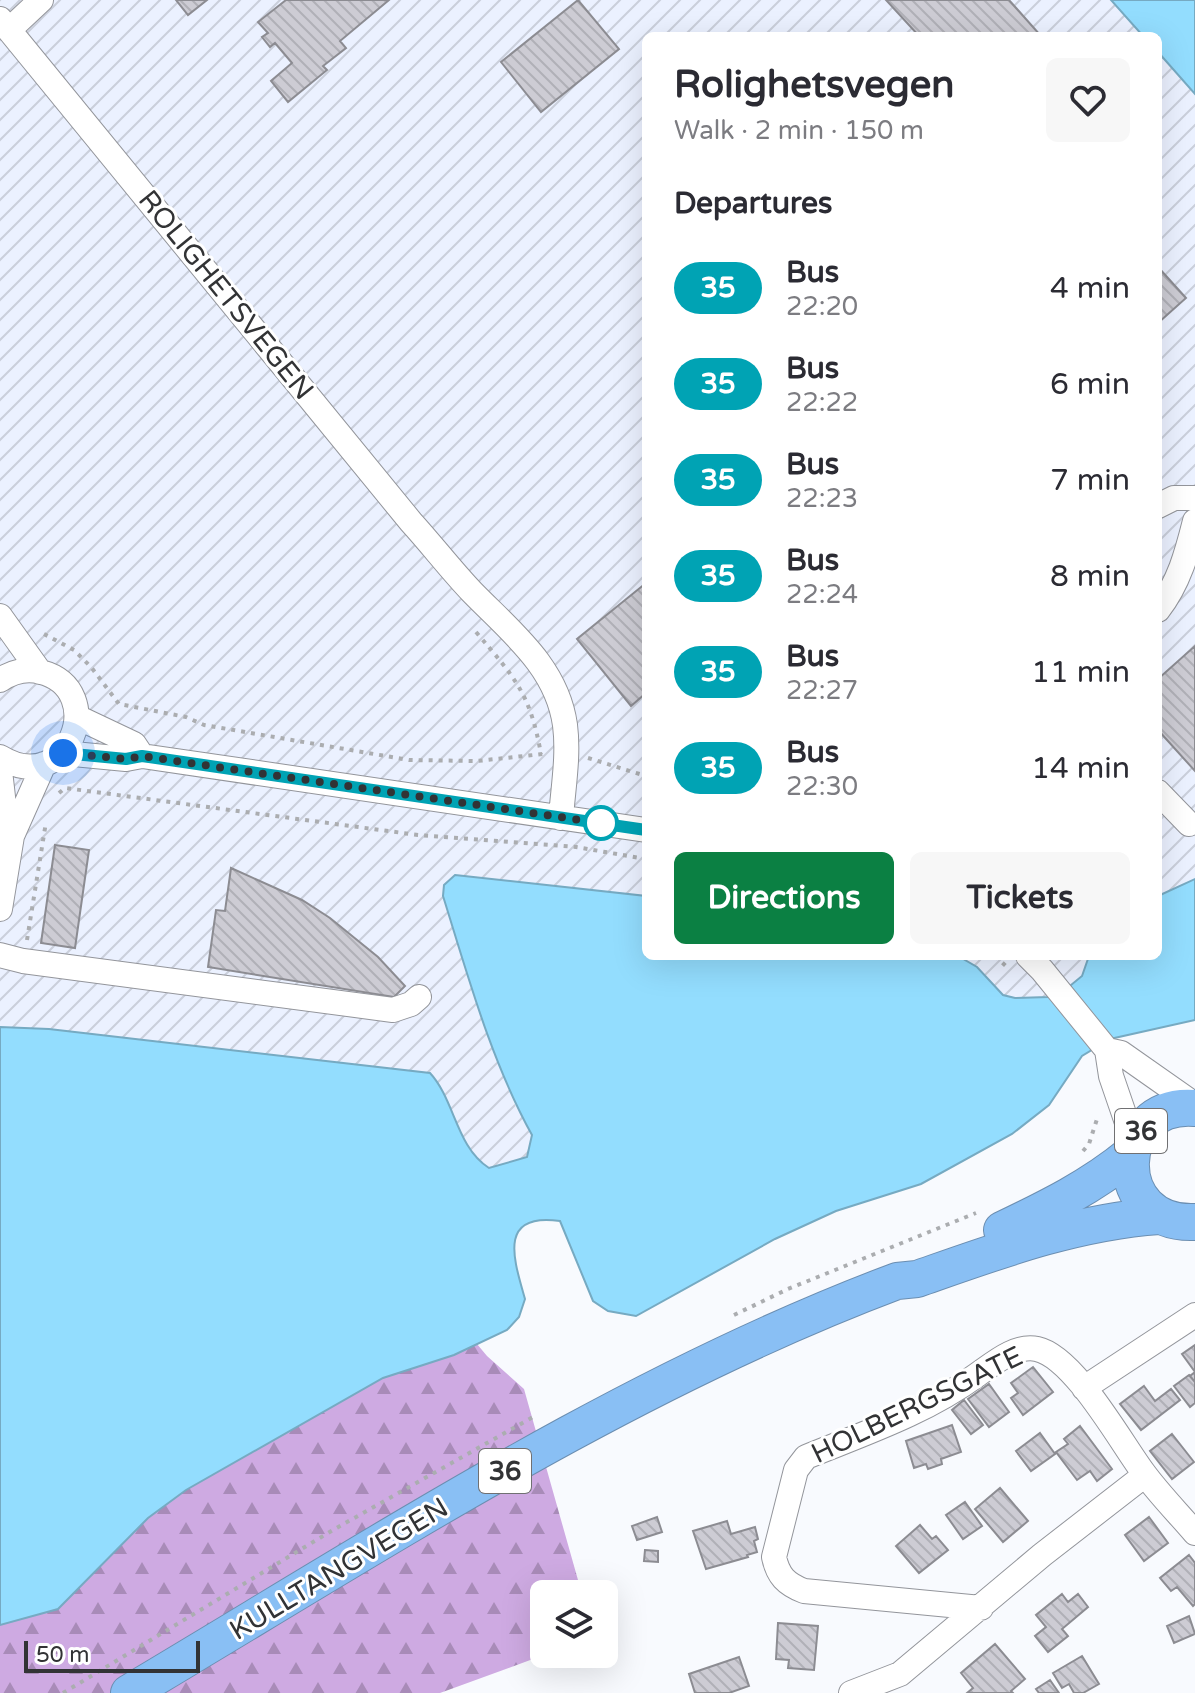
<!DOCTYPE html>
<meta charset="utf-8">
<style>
body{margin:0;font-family:"Varela Round",sans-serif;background:#f7f7f7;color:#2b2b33;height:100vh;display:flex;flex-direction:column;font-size:30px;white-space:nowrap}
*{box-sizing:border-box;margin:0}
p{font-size:26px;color:#7c7c81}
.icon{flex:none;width:44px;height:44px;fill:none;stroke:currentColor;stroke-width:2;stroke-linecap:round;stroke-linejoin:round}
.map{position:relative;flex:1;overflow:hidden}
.details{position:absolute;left:642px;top:32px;width:520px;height:928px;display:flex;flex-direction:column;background:#fff;border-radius:12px;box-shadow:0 8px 32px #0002}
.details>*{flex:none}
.badge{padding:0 16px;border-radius:26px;font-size:28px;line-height:52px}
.tools{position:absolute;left:530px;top:1580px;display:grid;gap:16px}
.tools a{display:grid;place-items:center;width:88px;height:88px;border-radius:12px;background:#fff;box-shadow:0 8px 32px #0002;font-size:40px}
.scale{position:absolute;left:24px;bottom:20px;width:176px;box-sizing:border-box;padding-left:8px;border:4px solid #323335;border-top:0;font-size:22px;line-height:28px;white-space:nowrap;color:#323335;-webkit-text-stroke:6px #fff;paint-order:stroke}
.you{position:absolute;width:40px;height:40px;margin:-20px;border:6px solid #fff;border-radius:50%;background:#1a73e8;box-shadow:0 0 0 12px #1a73e833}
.map>.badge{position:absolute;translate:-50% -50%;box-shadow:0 0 0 4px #fff}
h2{padding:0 32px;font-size:30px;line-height:72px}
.round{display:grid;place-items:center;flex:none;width:84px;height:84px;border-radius:12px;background:#f7f7f7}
.head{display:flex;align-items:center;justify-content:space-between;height:136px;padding:0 32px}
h1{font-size:38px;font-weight:700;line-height:60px}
.cta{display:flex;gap:16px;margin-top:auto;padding:16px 32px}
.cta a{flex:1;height:92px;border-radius:12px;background:#0b8043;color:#fff;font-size:32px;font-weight:700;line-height:92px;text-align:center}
.cta a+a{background:#f7f7f7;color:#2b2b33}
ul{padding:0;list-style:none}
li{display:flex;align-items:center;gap:24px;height:96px;padding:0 32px}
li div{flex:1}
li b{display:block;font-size:30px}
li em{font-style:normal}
li .badge{min-width:88px;font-weight:700;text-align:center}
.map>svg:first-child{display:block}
</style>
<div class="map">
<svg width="1195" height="1693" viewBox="0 0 1195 1693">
<defs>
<pattern id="industrial-furrows" width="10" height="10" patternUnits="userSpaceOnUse" patternTransform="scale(2)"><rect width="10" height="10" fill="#ebf1ff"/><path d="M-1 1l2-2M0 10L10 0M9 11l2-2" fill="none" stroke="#cacfdb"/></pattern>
<pattern id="forest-firs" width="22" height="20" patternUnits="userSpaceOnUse" patternTransform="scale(2)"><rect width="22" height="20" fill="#ceaae2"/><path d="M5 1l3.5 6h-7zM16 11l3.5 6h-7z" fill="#a88bb8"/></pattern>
<pattern id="building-back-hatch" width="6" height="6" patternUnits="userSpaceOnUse" patternTransform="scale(2)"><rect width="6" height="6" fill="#cdccd4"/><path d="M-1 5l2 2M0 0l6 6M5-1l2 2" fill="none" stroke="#b0b0b7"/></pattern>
</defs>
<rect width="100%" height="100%" fill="#f8fafe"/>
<path fill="url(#industrial-furrows)" d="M0 0H1111L1143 36H646V896L455 875 444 885 443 896 474 995 514 1103 532 1135 527 1157 489 1168 481 1163 466 1142 429 1073 49 1029 0 1027Z
M1158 52 1195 94V879L1158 896Z
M958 956H1089L1082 976 1065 990 1048 997 1015 998 1003 995 977 967Z"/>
<path fill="url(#forest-firs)" d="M477 1344 487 1356 524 1389 578 1580 570 1594H544V1639L533 1659 440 1693H0V1625L58 1609 148 1518 186 1490 383 1378 454 1355Z"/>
<path fill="#93ddfe" stroke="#76aac2" stroke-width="2" d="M1111 0H1195V94L1158 52V36H1143Z
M455 875 646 896V956H958L977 967 1003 995 1015 998 1048 997 1065 990 1082 976 1089 956H1158V896L1195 879V1020L1110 1039 1082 1056 1049 1105 1012 1134 921 1184 836 1211 775 1239 636 1316 608 1311 593 1301 560 1221C497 1212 514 1260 525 1299L519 1317 507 1330 454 1355 383 1378 186 1490 148 1518 58 1609 0 1625V1027L49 1029 430 1073C455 1100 456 1147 489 1168L527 1157 532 1135C491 1061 468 976 443 896L444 885Z"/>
<path fill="url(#building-back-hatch)" stroke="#8c8c92" stroke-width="2" d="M176 0H207L188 15Z
M286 0H389L340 41 346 48 323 66 327 70 288 102 271 81 292 63 275 43 270 47 262 37 268 33 258 22Z
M578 0 619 49 541 112 501 62Z
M886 0H1009L1041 36H919Z
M1158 267 1186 298 1158 323Z
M646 583V693L631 706 577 639Z
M1195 646V771L1158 730V679Z
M55 845 89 850 75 948 41 943Z
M231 868 302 900 330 918 378 957 405 986 394 997 208 967 216 910 225 911Z
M1195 1345V1382L1190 1376 1195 1372 1182 1354Z
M1033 1367 1053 1392 1023 1415 1011 1398 1018 1393 1011 1383Z
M1189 1375 1195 1382V1403L1190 1407 1174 1386Z
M989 1384 1009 1412 989 1427 968 1399Z
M1144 1386 1155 1401 1171 1389 1180 1400 1141 1430 1120 1404Z
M964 1400 983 1425 971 1434 952 1410Z
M952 1425 961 1452 941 1459 942 1464 928 1469 926 1464 914 1468 906 1441Z
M1080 1426 1112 1469 1097 1481 1090 1471 1077 1480 1056 1452 1068 1444 1064 1439Z
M1040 1433 1055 1454 1031 1471 1016 1451Z
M1172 1434 1194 1462 1172 1479 1150 1451Z
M1000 1488 1028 1521 1003 1542 975 1509Z
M965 1502 982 1526 963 1539 946 1515Z
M657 1517 662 1532 637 1540 632 1526Z
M1149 1517 1168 1543 1144 1561 1125 1535Z
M727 1521 731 1534 755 1527 758 1539 754 1541 757 1552 747 1555 748 1557 706 1569 693 1531Z
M920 1525 932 1539 936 1536 948 1550 919 1573 896 1546Z
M645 1550 658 1551V1562L644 1561Z
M1189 1555 1195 1563V1604L1193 1606 1177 1587 1171 1591 1160 1578Z
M1062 1594 1068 1602 1078 1594 1088 1607 1062 1629 1068 1636 1048 1652 1035 1636 1046 1627 1036 1615Z
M1189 1616 1195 1634 1174 1643 1167 1626Z
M778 1623 818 1626 814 1670 788 1668 789 1660 776 1659Z
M995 1644 1025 1679 1011 1691 1013 1693H967L973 1688 961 1673Z
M1082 1656 1099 1684 1083 1693H1074L1069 1684 1062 1688 1053 1673Z
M739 1657 749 1686 729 1693H695L689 1674Z
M1050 1680 1059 1693H1039L1036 1689Z"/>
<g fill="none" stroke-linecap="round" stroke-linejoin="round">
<g stroke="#93959b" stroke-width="26">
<path id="minor" d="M0 19 411 522C432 545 451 570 472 592 511 632 557 667 565 725 569 756 563 788 561 818
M9 30 41 0
M1158 506 1174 498H1195
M1158 610C1179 583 1187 553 1195 521
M0 616 40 672
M0 680C12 672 27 668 41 672 110 690 68 799 0 757
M77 717 134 744 142 756
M63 753 126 759 142 756 646 830
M0 771 6 823 12 836
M1158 792 1189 824
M0 909 12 836 44 764
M0 955 23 961 393 1010 411 1004 419 997
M1028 956 1042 970 1107 1050
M1107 1050 1121 1053 1195 1105
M1107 1050 1111 1076 1134 1143
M1084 1388 1195 1315
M981 1608 804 1591C786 1584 778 1576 774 1557L796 1470 806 1457C865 1433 925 1413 977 1375 993 1364 1016 1344 1037 1349 1074 1357 1120 1441 1143 1472 1159 1494 1178 1513 1195 1533
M851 1693 900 1674 1042 1555 1145 1475"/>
</g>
<g stroke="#6b8eb1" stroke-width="38">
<path id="highway" d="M1195 1108C1111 1101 1108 1226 1195 1222
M1002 1230C1048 1208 1091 1187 1131 1154
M129 1693C378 1545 625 1383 897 1281L917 1279C997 1251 1074 1222 1159 1216"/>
</g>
<path stroke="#abadb0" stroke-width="4" stroke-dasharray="4 6" stroke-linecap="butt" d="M476 632C515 678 530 693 541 754
M44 634 74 650 91 667 119 704 186 717 204 725 409 760 477 761 543 754
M588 758 646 776
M59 793 65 788 418 835 576 847 646 859
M27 940 46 822
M995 956 1006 966
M1083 1151 1089 1144 1098 1116
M734 1315 788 1289 976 1213
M63 1693 333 1530 533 1417"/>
<use href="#minor" stroke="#fff" stroke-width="24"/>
<use href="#highway" stroke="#89bff4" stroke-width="36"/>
</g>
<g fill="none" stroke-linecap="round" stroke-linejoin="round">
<g stroke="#fff" stroke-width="18">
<path id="line" d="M63 753 126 759 142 756 646 830"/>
</g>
<use href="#line" stroke="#00a3b4" stroke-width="12"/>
<path stroke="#323335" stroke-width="8" stroke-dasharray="0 14.4" d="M63 753 126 759 142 756 601 823"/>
</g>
<circle fill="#fff" stroke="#00a3b4" stroke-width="4" cx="601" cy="823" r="16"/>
<g text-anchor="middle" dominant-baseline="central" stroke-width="6" stroke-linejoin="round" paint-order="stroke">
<g fill="#fff" stroke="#707072" stroke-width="2">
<rect x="1115" y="1109" width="52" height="44" rx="6"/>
<rect x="479" y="1449" width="52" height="44" rx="6"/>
</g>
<g font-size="26" font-weight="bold" fill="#323335">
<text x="1141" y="1131">36</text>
<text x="505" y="1471">36</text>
</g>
<g font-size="28" fill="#323335" stroke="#fff">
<text transform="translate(226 295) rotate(51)">ROLIGHETSVEGEN</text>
<text transform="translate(917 1405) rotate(-26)">HOLBERGSGATE</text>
<text transform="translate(339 1569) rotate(-31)">KULLTANGVEGEN</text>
</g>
</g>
</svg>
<div class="tools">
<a><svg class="icon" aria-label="layers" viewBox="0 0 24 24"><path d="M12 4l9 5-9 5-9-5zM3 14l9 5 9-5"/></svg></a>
</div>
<div class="scale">50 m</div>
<div class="you" style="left:63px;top:753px"></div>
<section class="details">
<div class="head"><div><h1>Rolighetsvegen</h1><p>Walk · 2 min · 150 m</p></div><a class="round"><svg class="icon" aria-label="heart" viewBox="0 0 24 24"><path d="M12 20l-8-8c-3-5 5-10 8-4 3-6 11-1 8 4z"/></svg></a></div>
<h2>Departures</h2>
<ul>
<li><span class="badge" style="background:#00a3b4;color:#fff">35</span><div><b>Bus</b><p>22:20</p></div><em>4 min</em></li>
<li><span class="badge" style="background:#00a3b4;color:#fff">35</span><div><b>Bus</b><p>22:22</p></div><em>6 min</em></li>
<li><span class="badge" style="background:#00a3b4;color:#fff">35</span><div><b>Bus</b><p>22:23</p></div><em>7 min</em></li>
<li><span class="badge" style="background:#00a3b4;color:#fff">35</span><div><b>Bus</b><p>22:24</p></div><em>8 min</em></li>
<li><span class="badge" style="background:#00a3b4;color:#fff">35</span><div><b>Bus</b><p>22:27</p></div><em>11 min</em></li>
<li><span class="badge" style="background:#00a3b4;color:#fff">35</span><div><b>Bus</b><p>22:30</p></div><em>14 min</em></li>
</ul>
<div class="cta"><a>Directions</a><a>Tickets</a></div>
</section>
</div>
